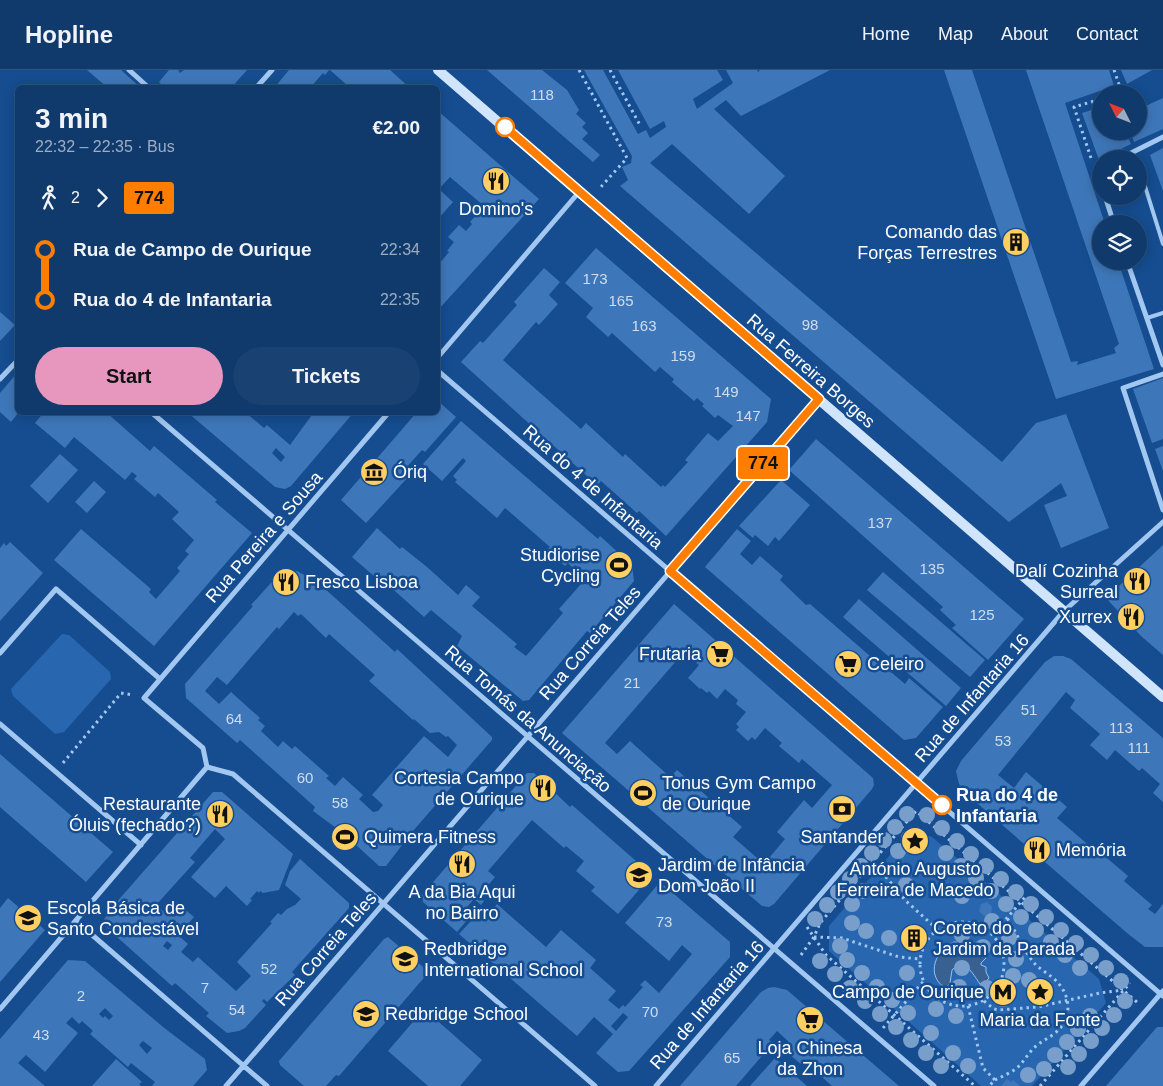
<!DOCTYPE html>
<meta charset="utf-8">
<style>
body{margin:0;font-family:Arial,sans-serif;background:#194172;color:#f1f3f6;height:100vh;display:flex;flex-direction:column;font-size:19px;white-space:nowrap}
*{box-sizing:border-box;margin:0}
p{font-size:16px;color:#9cadc2}
.icon{flex:none;width:28px;height:28px;fill:none;stroke:currentColor;stroke-width:2;stroke-linecap:round;stroke-linejoin:round}
.map{position:relative;flex:1;overflow:hidden}
.panel{position:absolute;left:15px;top:15px;width:425px;height:330px;display:flex;flex-direction:column;background:#103a6c;border-radius:8px;box-shadow:0 2px 12px #0003,0 0 0 1px #30547f}
.panel>*{flex:none}
.badge{padding:0 10px;border-radius:4px;font-size:18px;line-height:32px}
.needle{width:32px;rotate:312deg}
.fabs{position:absolute;left:1092px;top:15px;display:grid;gap:10px}
.fabs a{display:grid;place-items:center;width:55px;height:55px;border-radius:50%;background:#103a6c;box-shadow:0 2px 12px #0003,0 0 0 1px #30547f;font-size:25px}
.map>.badge{position:absolute;translate:-50% -50%;box-shadow:0 0 0 2px #fff}
.legs{display:flex;align-items:center;gap:8px;height:55px;padding:0 20px;font-size:16px}
.legs p{margin-inline-start:auto}
.head{display:flex;align-items:center;justify-content:space-between;height:85px;padding:0 20px}
h1{font-size:28px;font-weight:600;line-height:38px}
.cta{display:flex;gap:10px;margin-top:auto;padding:10px 20px}
.cta a{flex:1;height:58px;border-radius:30px;background:#e797bd;color:#111;font-size:20px;font-weight:600;line-height:58px;text-align:center}
.cta a+a{background:#194172;color:#f1f3f6}
ul{padding:0 20px;list-style:none}
li{display:flex;align-items:center;gap:18px;height:50px;font-size:19px}
li i{display:grid;place-items:center;width:8px;height:100%;margin:0 6px;background:currentColor}
li i::after{content:'';width:12px;height:12px;margin:-6px;border:4px solid;border-radius:50%;background:#103a6c}
li p{margin-inline-start:auto}
li:first-child i{background:linear-gradient(#0000 50%,currentColor 0)}
li:last-child i{background:linear-gradient(currentColor 50%,#0000 0)}
header{display:flex;align-items:center;gap:30px;box-sizing:border-box;height:70px;padding:0 25px;background:#103a6c;border-bottom:1px solid #30547f}
header strong{font-size:24px}
nav{display:flex;gap:28px;margin-inline-start:auto;font-size:18px}
.map>svg:first-child{display:block}
</style>
<header>
<strong>Hopline</strong>
<nav><a>Home</a><a>Map</a><a>About</a><a>Contact</a></nav>
</header>
<div class="map">
<svg width="1163" height="1016" viewBox="0 0 1163 1016">
<rect width="100%" height="100%" fill="#154d90"/>
<path fill="#2867af" d="M62 564 69 565 110 602 111 609 64 662 55 664 13 626 11 619Z
M914 761 932 767 1099 909 1106 933 1032 1016H981L829 881V856L908 764Z"/>
<path fill="#386091" stroke="#94c2f3" d="M954 872C966 872 980 876 986 888L981 893V895L986 897V902L989 908 984 914H980C972 903 965 887 952 900L950 913 948 916 944 917C926 905 935 880 954 872Z"/>
<path fill="#3e77b9" fill-rule="evenodd" d="M87 0H121L141 18H108Z
M169 0H178L180 3 184 0H247L231 18H165L159 12Z
M289 0H329L325 5 323 3 310 18H274Z
M330 0H390L410 18H348V16Z
M487 0H542L567 20 579 40 576 44 586 53 582 57 588 63 582 69 600 85 593 92Z
M584 0H603L638 64 646 60 650 68 666 57 664 51 650 59 618 0H717L723 10 693 29 697 39 733 13 726 0H757L758 2 760 0H830L741 46 726 30 714 39 785 106 749 144 672 74 650 93 1002 392 1036 353 1066 344 1109 458 1061 478 1044 435 1067 426 1061 413 1009 452 620 116 628 110 622 97 631 93 632 86Z
M944 0H972L1071 292 1078 291 1077 295 1116 283 1114 278 1119 274 1026 0H1109L1114 16 1065 33 1105 154H1101V191H1118L1154 299 1056 329Z
M1121 0H1152L1127 14Z
M1163 28V59L1134 72 1130 61H1139V39Z
M1101 37V61H1125L1131 74 1099 90 1082 43Z
M438 41 539 129 438 240V195L449 182 447 181 454 172 448 167 459 155 466 161 472 154 470 152 484 136 450 107 438 120Z
M1163 78V121L1150 85Z
M441 121 453 132 438 149V125Z
M596 178 771 329 767 352 666 466 639 441 637 443 601 411 597 415 461 292 480 271 483 273 517 235 514 232 544 198 560 212 549 225 558 234 539 255 536 252 503 290 581 359 586 353 623 387 625 384 661 417 663 415 665 417 688 392 685 390 708 363 718 371 733 356 718 345 715 348 702 336 704 334 697 328 694 331 672 312 674 309 660 297 655 302 612 263 608 267 586 247 593 238 565 213Z
M0 242 15 255 0 271Z
M18 302V342H19L11 352 0 342V323Z
M1163 308V369L1152 373 1133 319Z
M438 331 456 347 425 382 422 380 404 400 410 405 366 453 341 430 417 342H438Z
M44 342H106L150 381 154 376 217 430 215 432 252 463 154 576 54 490 81 459 151 519 149 522 156 529 180 501 177 498 189 484 185 481 194 470 172 449 179 442 158 423 155 427 134 409 137 406 132 402 125 410 74 367 65 378 35 353Z
M187 342H245L264 358 267 355 290 375 314 342H354L291 416 285 419 275 417ZM276 378 285 387 281 392 272 383Z
M461 351 598 469 600 466 632 495 634 511 590 563 587 561 529 630 523 631 457 576 462 566 431 540 424 547 377 505 375 507 352 487 377 458 400 479 402 477 427 497 458 525 466 515 480 527 472 536 517 574 514 577 526 586 563 543 559 539 588 506 575 495 573 498 568 493 565 496 547 480 550 477 505 438 497 448 455 412 457 410 453 406 466 391 463 388 442 411 423 394Z
M816 369 1024 549 988 590 952 558 956 555 940 540 943 537 789 400Z
M1163 376V401L1155 379Z
M60 384 78 400 48 433 30 416Z
M781 410 810 435 779 471 775 467 768 476 755 465 753 468 739 456Z
M94 411 106 422 87 443 75 432Z
M737 459 751 471 740 484 752 495 760 486 783 506 780 510 806 535 810 534 885 599V597L905 614 909 608 943 637 916 668 904 670 705 497Z
M10 472 43 503 0 551V478L4 473 6 476Z
M1163 475V585L1141 566 1106 528Z
M286 501H297L306 506 322 520 324 518 395 582 397 579 492 667V670L413 761 386 796H379L343 763 313 741 315 737 240 670 237 673 186 628 185 614 253 536 251 535 279 504ZM294 542 298 546 301 544 326 568 329 564 375 605 369 611 413 650 414 649 430 663 439 662 446 667 448 666 457 675 448 687 424 666 372 725 383 735 378 741 373 742 359 729 363 725 343 707 335 716 326 708 329 706 295 676 292 679 283 671 278 677 261 661 265 656 258 650 260 648 231 622 219 634 205 621 217 607 227 615 277 557 279 559Z
M883 502 985 590 970 607 867 520Z
M859 529 961 618 946 636 843 547Z
M674 534 873 708 874 715 872 719 774 834 769 837 762 836 719 799 562 663ZM684 582 699 595 688 608 700 619 701 618 707 623 709 621 717 629 725 619 738 630 736 634 746 642 736 654 739 657 736 660 748 671 752 667 755 670 765 658 782 673 779 676 799 693 802 689 832 715 812 738 804 730 777 762 785 769 764 794 733 767 742 757 677 700 670 707 630 671 617 684 605 673Z
M1054 586H1063L1071 589 1163 668V732L1153 723 1160 714 1142 698 1139 701 1115 680 1107 690 1090 675 1100 664 1070 638 1075 630 1066 622 998 705 1014 718 1026 702 1067 737 1057 748 1092 778 1094 777 1128 806 1124 811 1152 835 1148 839 1155 844 1163 834V877H1145L1127 863 963 721 959 714 956 701 961 691 1045 592Z
M0 684 113 782 86 812 0 737Z
M527 703H534L570 737 572 735 652 805 618 844 591 821 595 817 576 801 584 791 566 776 564 778 532 750 488 801 495 807 479 826 484 831 481 835 474 829 467 837 474 842 457 862 423 832 422 825Z
M213 722H222L293 784 279 820 263 823 260 821 259 823 257 821 250 829 252 830 247 836 226 816 215 828 191 807 225 769 215 759 190 788 195 792 156 835 164 842 174 830 194 847 178 865 188 874 181 882 193 892 198 887 236 921 251 906 237 892 272 853 270 852 278 843 281 845 287 839 295 835 301 829 285 815 290 801 300 789 349 833V838L292 902 295 905 267 932 264 929 262 931 266 935 245 958 239 961 227 963 206 946 209 943 175 913 172 916 108 859 104 850 108 842ZM167 871 172 875 168 880 163 876Z
M660 812 730 872V887L629 1001 618 1002 596 983 613 964 594 947 577 966 459 864 483 838 489 844 497 834 546 877 561 860 596 890 590 898 616 921 608 930 619 939 623 935 625 937 643 917 640 915 645 910 659 923 692 884 682 875 669 891 625 853ZM623 943 628 947 616 961 611 956Z
M8 828 45 860 0 912V838Z
M987 832 992 837 991 844 984 846 979 841 981 834Z
M905 867a9 9 0 1 1 18 0a9 9 0 1 1-18 0Z
M388 867 429 902 339 1006 336 1005 326 1016H304L280 995 279 991 384 869Z
M68 890 85 891 163 957 205 989 207 1000 193 1016H152L155 1012 131 993 128 997 90 964 93 961 82 951 79 954 72 947 66 953 78 963 45 1002 26 985 18 993 45 1016H0V969ZM105 938 113 946 109 950 105 946 103 948 99 944ZM143 971 152 978 147 984 139 975Z
M774 917 787 920 899 1016H832L812 998 802 995 789 984 788 971 777 961 769 970 773 973 736 1016H680L761 922 768 918Z
M424 939 482 990 460 1016H428L388 981Z
M1157 957H1163V1016H1106Z
M775 988 807 1016H750Z
M116 989 142 1012 139 1014 141 1016H92Z
M1007 1009 1011 1012 1013 1010 1020 1016H1001Z"/>
<g fill="none" stroke-linecap="round" stroke-linejoin="round">
<path stroke="#a2c7f0" stroke-width="3" stroke-dasharray="2.5 4" stroke-linecap="butt" d="M579 0 627 88 599 119
M610 0 641 57
M1114 0 1122 23 1118 24
M1091 88 1074 37 1101 29
M63 693 121 623 133 625
M871 794 887 808 906 831 938 860
M920 894a42 42 0 1 1 84 0a42 42 0 1 1-84 0Z
M807 857 826 885 975 1016
M993 864 1027 825
M814 867 842 868 899 887 920 889
M801 885 814 867 820 853 916 741 1138 933
M984 931 994 939 998 940 1038 937 1100 923 1123 920
M968 936 983 998 995 1010 989 1016
M883 958 923 912
M995 1010C1003 1006 1013 1002 1019 996 1025 990 1029 982 1036 976 1042 971 1049 968 1055 963 1074 948 1071 923 1053 908 1047 903 1040 899 1035 894 1023 880 1017 863 1007 848
M1040 1016 1130 913"/>
<path stroke="#a2c7f0" stroke-width="4" d="M1139 97 1163 174
M1147 248 1163 243"/>
<path stroke="#a2c7f0" stroke-width="5" d="M129 0 149 18
M256 18 272 0
M1119 89 1163 67
M1101 98 1096 100 1101 116
M1105 126 1114 154
M1127 191 1163 295
M438 287 579 122
M438 301 1163 926
M1163 304 1123 318 1163 440
M0 309 18 290
M151 342 934 1016
M0 583 56 519 160 609
M0 654 141 775
M207 697 233 704 595 1016
M207 697 203 678 144 628 389 342
M76 851 267 1016
M0 939 207 697
M226 1016 819 329
M656 1016 1064 541 1163 452
M1081 1016 1163 921"/>
<path stroke="#d0e4fb" stroke-width="10" d="M438 0 1163 627"/>
</g>
<g fill="#789ecb">
<circle cx="907" cy="744" r="8"/>
<circle cx="927" cy="745" r="8"/>
<circle cx="895" cy="757" r="8"/>
<circle cx="942" cy="758" r="8"/>
<circle cx="909" cy="768" r="8"/>
<circle cx="884" cy="770" r="8"/>
<circle cx="957" cy="771" r="8"/>
<circle cx="898" cy="781" r="8"/>
<circle cx="872" cy="783" r="8"/>
<circle cx="946" cy="783" r="8"/>
<circle cx="971" cy="784" r="8"/>
<circle cx="861" cy="796" r="8"/>
<circle cx="961" cy="796" r="8"/>
<circle cx="986" cy="796" r="8"/>
<circle cx="976" cy="808" r="8"/>
<circle cx="850" cy="809" r="8"/>
<circle cx="1001" cy="809" r="8"/>
<circle cx="906" cy="815" r="8"/>
<circle cx="863" cy="821" r="8"/>
<circle cx="991" cy="821" r="8"/>
<circle cx="838" cy="822" r="8"/>
<circle cx="1016" cy="822" r="8"/>
<circle cx="962" cy="826" r="8"/>
<circle cx="852" cy="834" r="8"/>
<circle cx="1006" cy="834" r="8"/>
<circle cx="1031" cy="834" r="8"/>
<circle cx="827" cy="835" r="8"/>
<circle cx="1021" cy="847" r="8"/>
<circle cx="1046" cy="847" r="8"/>
<circle cx="815" cy="849" r="8"/>
<circle cx="992" cy="851" r="8"/>
<circle cx="852" cy="853" r="8"/>
<circle cx="1036" cy="860" r="8"/>
<circle cx="1061" cy="860" r="8"/>
<circle cx="866" cy="861" r="8"/>
<circle cx="962" cy="865" r="8"/>
<circle cx="889" cy="868" r="8"/>
<circle cx="1009" cy="868" r="8"/>
<circle cx="1051" cy="872" r="8"/>
<circle cx="1076" cy="873" r="8"/>
<circle cx="840" cy="876" r="8"/>
<circle cx="983" cy="877" r="8"/>
<circle cx="1065" cy="885" r="8"/>
<circle cx="1091" cy="885" r="8"/>
<circle cx="1016" cy="889" r="8"/>
<circle cx="847" cy="890" r="8"/>
<circle cx="820" cy="891" r="8"/>
<circle cx="962" cy="898" r="8"/>
<circle cx="1080" cy="898" r="8"/>
<circle cx="1106" cy="898" r="8"/>
<circle cx="862" cy="903" r="8"/>
<circle cx="907" cy="903" r="8"/>
<circle cx="835" cy="904" r="8"/>
<circle cx="1013" cy="906" r="8"/>
<circle cx="1029" cy="910" r="8"/>
<circle cx="1121" cy="911" r="8"/>
<circle cx="877" cy="917" r="8"/>
<circle cx="959" cy="917" r="8"/>
<circle cx="850" cy="918" r="8"/>
<circle cx="987" cy="918" r="8"/>
<circle cx="1003" cy="929" r="8"/>
<circle cx="892" cy="930" r="8"/>
<circle cx="865" cy="931" r="8"/>
<circle cx="1125" cy="931" r="8"/>
<circle cx="936" cy="939" r="8"/>
<circle cx="908" cy="943" r="8"/>
<circle cx="880" cy="944" r="8"/>
<circle cx="1114" cy="945" r="8"/>
<circle cx="956" cy="946" r="8"/>
<circle cx="1090" cy="946" r="8"/>
<circle cx="896" cy="957" r="8"/>
<circle cx="1102" cy="958" r="8"/>
<circle cx="1078" cy="959" r="8"/>
<circle cx="931" cy="963" r="8"/>
<circle cx="911" cy="970" r="8"/>
<circle cx="1091" cy="971" r="8"/>
<circle cx="1067" cy="972" r="8"/>
<circle cx="926" cy="983" r="8"/>
<circle cx="953" cy="983" r="8"/>
<circle cx="1079" cy="984" r="8"/>
<circle cx="1055" cy="985" r="8"/>
<circle cx="941" cy="996" r="8"/>
<circle cx="968" cy="996" r="8"/>
<circle cx="1068" cy="997" r="8"/>
<circle cx="1044" cy="999" r="8"/>
<circle cx="1028" cy="1005" r="8"/>
</g>
<g fill="none" stroke-linecap="round" stroke-linejoin="round">
<g stroke="#fff" stroke-width="11">
<path id="line-1" d="M505 57 819 329 670 501 942 735"/>
</g>
<use href="#line-1" stroke="#ff7e00" stroke-width="8"/>
</g>
<defs>
<g id="restaurant-disc" transform="scale(1.4375)"><circle r="9.5" fill="#ffcf62" stroke="#154d90"/><path d="M-5-6h1v4h1v-4h1v4h1v-4h1v5L-1.5 .5V6h-2V.5L-5-1ZM5-6V6H3V1.5H1.5Q1.5-4 5-6Z" fill="#111"/></g>
<g id="building-disc" transform="scale(1.4375)"><circle r="9.5" fill="#ffcf62" stroke="#154d90"/><path d="M-4-6H4V6H1V3H-1V6H-4ZM-2.5-4.3h1.7v1.8h-1.7ZM.8-4.3h1.7v1.8H.8ZM-2.5-1h1.7V.8h-1.7ZM.8-1h1.7V.8H.8Z" fill="#111"/></g>
<g id="museum-disc" transform="scale(1.4375)"><circle r="9.5" fill="#ffcf62" stroke="#154d90"/><path d="M0-6L6-3V-2H-6V-3ZM-5-1h2V3h-2ZM-1-1h2V3h-2ZM3-1h2V3H3ZM-6 4H6V6H-6Z" fill="#111"/></g>
<g id="stadium-disc" transform="scale(1.4375)"><circle r="9.5" fill="#ffcf62" stroke="#154d90"/><path d="M0-5a6.5 5 0 1 0 0 10a6.5 5 0 1 0 0-10ZM-3.5-1.8h7v3.6h-7Z" fill="#111"/></g>
<g id="supermarket-disc" transform="scale(1.4375)"><circle r="9.5" fill="#ffcf62" stroke="#154d90"/><path d="M-6-5.5h2.5l.6 2H6L4.5 2H-2.5L-4.4-4H-6ZM-1.5 3.2a1.3 1.3 0 1 0 .1 0ZM3 3.2a1.3 1.3 0 1 0 .1 0Z" fill="#111"/></g>
<g id="bank-disc" transform="scale(1.4375)"><circle r="9.5" fill="#ffcf62" stroke="#154d90"/><path d="M-6-4H6V4H-6ZM0-2.3a2.3 2.3 0 1 0 0 4.6a2.3 2.3 0 1 0 0-4.6Z" fill="#111"/></g>
<g id="sight-disc" transform="scale(1.4375)"><circle r="9.5" fill="#ffcf62" stroke="#154d90"/><path d="M0-6L1.8-2.2L6-1.7L2.9 1.2L3.7 5.4L0 3.3L-3.7 5.4L-2.9 1.2L-6-1.7L-1.8-2.2Z" fill="#111"/></g>
<g id="school-disc" transform="scale(1.4375)"><circle r="9.5" fill="#ffcf62" stroke="#154d90"/><path d="M0-5L7-2L0 1L-7-2ZM-4 1L0 2.5L4 1V4Q0 6-4 4Z" fill="#111"/></g>
<g id="metro-disc" transform="scale(1.4375)"><circle r="9.5" fill="#ffcf62" stroke="#154d90"/><path d="M-5.5 5V-5H-3L0 0L3-5H5.5V5H3V-.5L0 4L-3-.5V5Z" fill="#111"/></g>
</defs>
<g fill-rule="evenodd">
<use href="#restaurant-disc" x="496" y="111"/>
<use href="#building-disc" x="1016" y="172"/>
<use href="#museum-disc" x="374" y="402"/>
<use href="#stadium-disc" x="619" y="495"/>
<use href="#restaurant-disc" x="1137" y="511"/>
<use href="#restaurant-disc" x="286" y="512"/>
<use href="#restaurant-disc" x="1131" y="547"/>
<use href="#supermarket-disc" x="720" y="584"/>
<use href="#supermarket-disc" x="848" y="594"/>
<use href="#restaurant-disc" x="543" y="718"/>
<use href="#stadium-disc" x="643" y="723"/>
<use href="#bank-disc" x="842" y="739"/>
<use href="#restaurant-disc" x="220" y="744"/>
<use href="#stadium-disc" x="345" y="767"/>
<use href="#sight-disc" x="915" y="771"/>
<use href="#restaurant-disc" x="1037" y="780"/>
<use href="#restaurant-disc" x="462" y="794"/>
<use href="#school-disc" x="639" y="805"/>
<use href="#school-disc" x="28" y="848"/>
<use href="#building-disc" x="914" y="868"/>
<use href="#school-disc" x="405" y="889"/>
<use href="#metro-disc" x="1003" y="922"/>
<use href="#sight-disc" x="1040" y="922"/>
<use href="#school-disc" x="366" y="944"/>
<use href="#supermarket-disc" x="810" y="950"/>
</g>
<g fill="#fff" stroke="#ff7e00" stroke-width="2.5">
<circle cx="505" cy="57" r="9"/>
<circle cx="942" cy="735" r="9"/>
</g>
<g text-anchor="middle" dominant-baseline="central" stroke-width="5" stroke-linejoin="round" paint-order="stroke">
<g font-size="15" fill="#cfddee">
<text x="542" y="24">118</text>
<text x="595" y="208">173</text>
<text x="621" y="230">165</text>
<text x="810" y="254">98</text>
<text x="644" y="255">163</text>
<text x="683" y="285">159</text>
<text x="726" y="321">149</text>
<text x="748" y="345">147</text>
<text x="880" y="452">137</text>
<text x="932" y="498">135</text>
<text x="982" y="544">125</text>
<text x="632" y="612">21</text>
<text x="1029" y="639">51</text>
<text x="234" y="648">64</text>
<text x="1121" y="657">113</text>
<text x="1003" y="670">53</text>
<text x="1139" y="677">111</text>
<text x="305" y="707">60</text>
<text x="340" y="732">58</text>
<text x="664" y="851">73</text>
<text x="269" y="898">52</text>
<text x="205" y="917">7</text>
<text x="81" y="925">2</text>
<text x="237" y="939">54</text>
<text x="650" y="941">70</text>
<text x="41" y="964">43</text>
<text x="732" y="987">65</text>
</g>
<g font-size="18" fill="#fff" stroke="#154d90" text-anchor="start">
<text x="496" y="139" text-anchor="middle">Domino's</text>
<text x="997" y="162" text-anchor="end">Comando das<tspan x="997" dy="21">Forças Terrestres</tspan></text>
<text x="393" y="402">Óriq</text>
<text x="600" y="485" text-anchor="end">Studiorise<tspan x="600" dy="21">Cycling</tspan></text>
<text x="1118" y="501" text-anchor="end">Dalí Cozinha<tspan x="1118" dy="21">Surreal</tspan></text>
<text x="305" y="512">Fresco Lisboa</text>
<text x="1112" y="547" text-anchor="end">Xurrex</text>
<text x="701" y="584" text-anchor="end">Frutaria</text>
<text x="867" y="594">Celeiro</text>
<text x="524" y="708" text-anchor="end">Cortesia Campo<tspan x="524" dy="21">de Ourique</tspan></text>
<text x="662" y="713">Tonus Gym Campo<tspan x="662" dy="21">de Ourique</tspan></text>
<text x="201" y="734" text-anchor="end">Restaurante<tspan x="201" dy="21">Óluis (fechado?)</tspan></text>
<text x="364" y="767">Quimera Fitness</text>
<text x="842" y="767" text-anchor="middle">Santander</text>
<text x="1056" y="780">Memória</text>
<text x="658" y="795">Jardim de Infância<tspan x="658" dy="21">Dom João II</tspan></text>
<text x="915" y="799" text-anchor="middle">António Augusto<tspan x="915" dy="21">Ferreira de Macedo</tspan></text>
<text x="462" y="822" text-anchor="middle">A da Bia Aqui<tspan x="462" dy="21">no Bairro</tspan></text>
<text x="47" y="838">Escola Básica de<tspan x="47" dy="21">Santo Condestável</tspan></text>
<text x="933" y="858">Coreto do<tspan x="933" dy="21">Jardim da Parada</tspan></text>
<text x="424" y="879">Redbridge<tspan x="424" dy="21">International School</tspan></text>
<text x="984" y="922" text-anchor="end">Campo de Ourique</text>
<text x="385" y="944">Redbridge School</text>
<text x="1040" y="950" text-anchor="middle">Maria da Fonte</text>
<text x="810" y="978" text-anchor="middle">Loja Chinesa<tspan x="810" dy="21">da Zhon</tspan></text>
</g>
<g font-size="18" fill="#fff" stroke="#154d90">
<text transform="translate(811 301) rotate(41)">Rua Ferreira Borges</text>
<text transform="translate(593 417) rotate(41)">Rua do 4 de Infantaria</text>
<text transform="translate(264 467) rotate(-49)">Rua Pereira e Sousa</text>
<text transform="translate(590 573) rotate(-49)">Rua Correia Teles</text>
<text transform="translate(972 628) rotate(-49)">Rua de Infantaria 16</text>
<text transform="translate(528 649) rotate(41)">Rua Tomás da Anunciação</text>
<text transform="translate(326 879) rotate(-49)">Rua Correia Teles</text>
<text transform="translate(707 935) rotate(-49)">Rua de Infantaria 16</text>
</g>
<g font-size="18" font-weight="bold" fill="#fff" stroke="#154d90" text-anchor="start">
<text x="956" y="725">Rua do 4 de<tspan x="956" dy="21">Infantaria</tspan></text>
</g>
</g>
</svg>
<div class="fabs">
<a><svg class="needle" viewBox="-14 -14 28 28"><path d="M0-13l5 13h-10z" fill="#e53935"/><path d="M0 13l5-13h-10z" fill="#9cadc2"/></svg></a>
<a><svg class="icon" aria-label="locate" viewBox="0 0 24 24"><circle cx="12" cy="12" r="6"/><path d="M12 2v4M12 18v4M2 12h4M18 12h4"/></svg></a>
<a><svg class="icon" aria-label="layers" viewBox="0 0 24 24"><path d="M12 4l9 5-9 5-9-5zM3 14l9 5 9-5"/></svg></a>
</div>
<b class="badge" style="left:763px;top:393px;background:#ff7e00;color:#111">774</b>
<section class="panel">
<div class="head"><div><h1>3 min</h1><p>22:32 – 22:35 · Bus</p></div><b>€2.00</b></div>
<div class="legs"><svg class="icon" aria-label="walk" viewBox="0 0 24 24"><circle cx="13" cy="4" r="2"/><path d="M13 8l-2 6 4 7M11 14l-3 7M7 12l3-4h3l4 4"/></svg>2<svg class="icon" aria-label="forward" viewBox="0 0 24 24"><path d="M9 5l7 7-7 7"/></svg><b class="badge" style="background:#ff7e00;color:#111">774</b></div>
<ul>
<li><i style="color:#ff7e00"></i><b>Rua de Campo de Ourique</b><p>22:34</p></li>
<li><i style="color:#ff7e00"></i><b>Rua do 4 de Infantaria</b><p>22:35</p></li>
</ul>
<div class="cta"><a>Start</a><a>Tickets</a></div>
</section>
</div>
